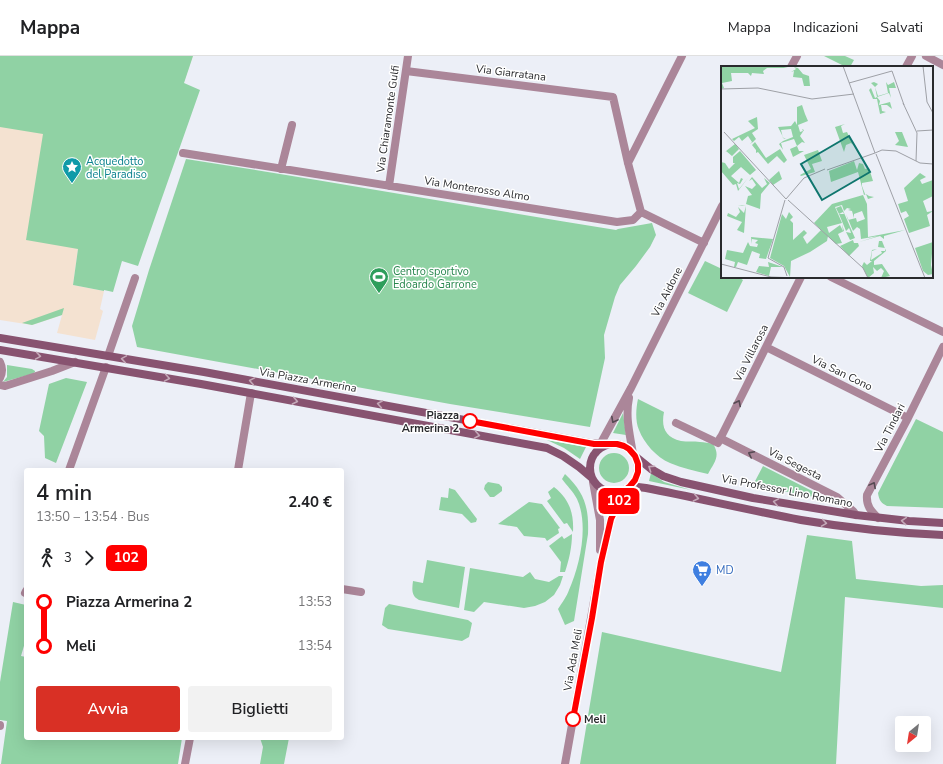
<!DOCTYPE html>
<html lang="it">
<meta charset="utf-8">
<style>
body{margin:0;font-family:"Nunito Sans",sans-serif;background:#f2f2f2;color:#202124;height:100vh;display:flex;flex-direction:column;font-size:15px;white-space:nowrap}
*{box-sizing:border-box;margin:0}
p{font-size:13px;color:#757577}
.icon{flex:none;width:22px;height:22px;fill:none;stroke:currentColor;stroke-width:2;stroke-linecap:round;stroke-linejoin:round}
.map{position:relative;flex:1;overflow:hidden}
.sheet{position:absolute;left:24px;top:412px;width:320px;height:272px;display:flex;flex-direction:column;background:#fff;border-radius:4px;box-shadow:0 4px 16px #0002}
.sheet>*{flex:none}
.badge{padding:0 8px;border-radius:6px;font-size:14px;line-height:26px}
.needle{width:26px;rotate:210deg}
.tools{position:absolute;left:895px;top:660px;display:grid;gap:8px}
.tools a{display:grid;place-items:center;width:36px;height:36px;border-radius:4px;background:#fff;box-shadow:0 4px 16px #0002;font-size:20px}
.map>.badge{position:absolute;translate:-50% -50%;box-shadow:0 0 0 2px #fff}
.legs{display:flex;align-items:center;gap:6px;height:44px;padding:0 12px;font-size:13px}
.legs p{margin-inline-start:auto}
.head{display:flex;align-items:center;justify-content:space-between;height:68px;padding:0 12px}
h1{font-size:22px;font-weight:600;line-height:30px}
.cta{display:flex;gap:8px;margin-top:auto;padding:8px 12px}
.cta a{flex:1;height:46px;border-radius:4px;background:#d93025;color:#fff;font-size:16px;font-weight:600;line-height:46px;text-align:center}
.cta a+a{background:#f2f2f2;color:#202124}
ul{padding:0 12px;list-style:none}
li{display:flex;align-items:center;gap:14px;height:44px;font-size:15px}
li i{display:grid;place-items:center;width:6px;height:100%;margin:0 5px;background:currentColor}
li i::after{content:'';width:10px;height:10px;margin:-5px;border:3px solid;border-radius:50%;background:#fff}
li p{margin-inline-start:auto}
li:first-child i{background:linear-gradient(#0000 50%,currentColor 0)}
li:last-child i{background:linear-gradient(currentColor 50%,#0000 0)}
header{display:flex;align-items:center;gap:24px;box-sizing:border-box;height:56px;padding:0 20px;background:#fff;border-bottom:1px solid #e0e0e0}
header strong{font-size:19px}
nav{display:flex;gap:22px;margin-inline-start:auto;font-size:14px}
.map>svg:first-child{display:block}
</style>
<header>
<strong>Mappa</strong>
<nav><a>Mappa</a><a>Indicazioni</a><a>Salvati</a></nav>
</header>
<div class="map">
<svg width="943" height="708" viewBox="0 0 943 708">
<rect width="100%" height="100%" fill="#eceff7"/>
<path fill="#f4e2d1" d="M0 0H193L159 97 78 193 73 229 104 235 100 253 103 255 95 284 57 277 62 259 32 269 0 264Z"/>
<path fill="#90d2a4" d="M0 0H193L184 27 200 34 138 210 122 205 113 236 104 234V235L73 229 78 193 26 184 43 78 0 71Z
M824 0H845L854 4 850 11H846Z
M186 103C330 125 473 151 616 174L618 173 652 167 656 179 650 191 636 210 620 229 615 241 604 279 605 302 590 371 450 348 137 291 132 270 149 214Z
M705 205 722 213V221H738L743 224 727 256 688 237Z
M64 252 62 259 32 269 22 267Z
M7 309 32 313 35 315V316L32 318 3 326 7 321Z
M66 322 87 326 56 407 45 402 44 380 39 375 49 328Z
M638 343 664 356C661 371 665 381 681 385 687 386 694 385 700 386 704 386 709 387 713 388 721 400 714 407 708 418 695 415 682 412 670 407 656 401 644 387 639 374 635 365 636 352 638 343Z
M623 357 626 379 613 377Z
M916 363 943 376V452L887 450C881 447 879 444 878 437Z
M547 384 586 391 580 403 564 392Z
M599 412a15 15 0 1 1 30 0a15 15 0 1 1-30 0Z
M763 410 820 439 819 442 753 429Z
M651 417 664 426 691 434 649 425Z
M565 418C585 437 589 452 588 478L574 565 565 569 558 553C562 547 567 540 569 534 580 509 589 469 577 443 573 435 567 430 562 423Z
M488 426 499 428 502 431V435L494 441H490L484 433 485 429Z
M554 431C569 443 574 456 573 476L567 467 564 468 547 445 551 442 548 436Z
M449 432 455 434 477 463 476 466 471 467 462 458 439 454 441 441 448 442Z
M529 446 542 448 560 472 558 473 559 477 547 485 545 482 524 480 517 471 498 468Z
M572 478C572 491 569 504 565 516H560L561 506 549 490 562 480 564 483Z
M807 479 852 485 856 523 921 530 943 529V552L845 541 836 708H580L602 576 781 616Z
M427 504 465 511 459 552 419 544C411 540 412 533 413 525L423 527Z
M470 512 523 521 530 516 535 523 549 526 559 520H563L560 529 554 539 545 546 535 550 524 552 484 546 474 556 464 554Z
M13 546 26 549V583L21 600 26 601V682H182L178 708H1L7 665 0 664V626Z
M389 548 468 564 472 567 469 581 462 585 388 573 382 569 385 552Z
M260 682H289L284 708H260L263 691Z"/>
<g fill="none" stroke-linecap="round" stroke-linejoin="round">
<path stroke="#ab8699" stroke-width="8" d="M926 0 943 9
M791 11 797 0
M906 11 912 0
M406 15 613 41 628 107 641 156
M183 97 617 166 633 164 641 156
M628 107 682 0
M281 113 292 69
M389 130 408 0
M641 156 704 187
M831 221 943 276
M766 291 908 362
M108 300 135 222
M0 306C3 312 3 316 0 322
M0 329 5 330 52 315 75 306
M629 342C625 361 630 379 633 398
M676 367 718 387 801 221
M720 382 837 441 853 455 856 459
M596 396 631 332 722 150
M69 414 106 311
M238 414 251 337
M593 426 600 464V494
M878 462C871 455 866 450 867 439L908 362 943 291
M342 533 361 536
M25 537 26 535
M0 670V669
M185 708 190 682
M565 708 591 562 601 506 611 463 625 434"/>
<path stroke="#885370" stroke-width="8" d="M0 282 204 316 590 387 611 388
M0 294 201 328 547 392 563 400 579 411 592 422
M590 412a24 24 0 1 1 48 0a24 24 0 1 1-48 0Z
M635 400 651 413 663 420 681 426 753 442 856 459 909 465 943 467
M630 430 646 432C697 442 749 454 801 464 848 472 895 477 943 479"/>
</g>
<defs><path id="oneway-chevron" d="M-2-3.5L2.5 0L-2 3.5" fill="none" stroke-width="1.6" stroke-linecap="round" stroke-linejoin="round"/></defs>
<g stroke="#c4a9b8">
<use href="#oneway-chevron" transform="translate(38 300) rotate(9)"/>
<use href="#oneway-chevron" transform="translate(124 303) rotate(-171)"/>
<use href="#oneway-chevron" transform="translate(167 322) rotate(10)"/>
<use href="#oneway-chevron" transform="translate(252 325) rotate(-170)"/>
<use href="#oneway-chevron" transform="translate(295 345) rotate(11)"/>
<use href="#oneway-chevron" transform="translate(380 348) rotate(-170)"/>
<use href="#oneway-chevron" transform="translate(477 379) rotate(10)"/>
<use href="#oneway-chevron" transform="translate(651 412) rotate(-146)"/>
<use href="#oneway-chevron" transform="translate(696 442) rotate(11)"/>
<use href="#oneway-chevron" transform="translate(776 446) rotate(-170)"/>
<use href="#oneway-chevron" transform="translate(904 465) rotate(-175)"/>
<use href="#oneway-chevron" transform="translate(824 467) rotate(9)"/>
</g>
<g stroke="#564a53">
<use href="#oneway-chevron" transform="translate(738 347) rotate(-63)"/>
<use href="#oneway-chevron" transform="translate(614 364) rotate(118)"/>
<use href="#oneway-chevron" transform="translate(751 398) rotate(-153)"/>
<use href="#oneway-chevron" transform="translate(873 429) rotate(-62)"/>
</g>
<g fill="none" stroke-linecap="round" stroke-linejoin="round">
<g stroke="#fff" stroke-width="9">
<path id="line-1" d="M470 365 594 388H617L624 390 629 393 635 400 638 408V416L635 424 630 430 625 434 611 463 601 506 592 562 573 663"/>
</g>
<use href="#line-1" stroke="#f00" stroke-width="6"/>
</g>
<defs>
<g id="sight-pin" transform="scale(1)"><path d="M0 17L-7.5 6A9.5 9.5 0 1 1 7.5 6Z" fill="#0f9aa8" stroke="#fff"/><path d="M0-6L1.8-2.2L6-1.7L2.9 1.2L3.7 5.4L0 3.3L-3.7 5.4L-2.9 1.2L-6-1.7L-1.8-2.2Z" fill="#fff"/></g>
<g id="stadium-pin" transform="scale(1)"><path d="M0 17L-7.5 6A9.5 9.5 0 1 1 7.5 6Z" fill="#2e9e5b" stroke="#fff"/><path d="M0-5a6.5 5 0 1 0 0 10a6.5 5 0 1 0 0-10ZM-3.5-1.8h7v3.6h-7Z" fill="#fff"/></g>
<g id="supermarket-pin" transform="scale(1)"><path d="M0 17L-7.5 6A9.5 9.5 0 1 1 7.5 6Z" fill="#3f7fe0" stroke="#fff"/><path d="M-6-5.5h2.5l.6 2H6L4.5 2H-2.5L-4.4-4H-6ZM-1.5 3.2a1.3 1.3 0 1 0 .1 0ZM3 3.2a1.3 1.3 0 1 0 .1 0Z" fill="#fff"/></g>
</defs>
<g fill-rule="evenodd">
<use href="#sight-pin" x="72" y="111"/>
<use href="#stadium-pin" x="379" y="221"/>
<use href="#supermarket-pin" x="702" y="514"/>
</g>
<g fill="#fff" stroke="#f00" stroke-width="2">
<circle cx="470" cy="365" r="7"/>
<circle cx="573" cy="663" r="7"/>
</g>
<g text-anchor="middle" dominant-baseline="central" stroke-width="3" stroke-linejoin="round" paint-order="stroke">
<g font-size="11" fill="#292a2d" stroke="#fff">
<text transform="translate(511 17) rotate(7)">Via Giarratana</text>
<text transform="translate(388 63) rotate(-82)">Via Chiaramonte Gulfi</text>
<text transform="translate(477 133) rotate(9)">Via Monterosso Almo</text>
<text transform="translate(667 236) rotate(-63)">Via Aidone</text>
<text transform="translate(751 297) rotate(-63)">Via Villarosa</text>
<text transform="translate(842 317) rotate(26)">Via San Cono</text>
<text transform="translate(308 324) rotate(10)">Via Piazza Armerina</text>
<text transform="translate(890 372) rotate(-63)">Via Tindari</text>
<text transform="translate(795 408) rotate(27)">Via Segesta</text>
<text transform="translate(787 435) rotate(11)">Via Professor Lino Romano</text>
<text transform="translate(573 604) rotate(-80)">Via Ada Meli</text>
</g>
<g font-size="11" fill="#0d838f" stroke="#fff" text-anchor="start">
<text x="86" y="105">Acquedotto<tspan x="86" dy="13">del Paradiso</tspan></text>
</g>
<g font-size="11" fill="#27864d" stroke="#fff" text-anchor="start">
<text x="393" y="215">Centro sportivo<tspan x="393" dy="13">Edoardo Garrone</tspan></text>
</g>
<g font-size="11" font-weight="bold" fill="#292a2d" stroke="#fff" text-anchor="end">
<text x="459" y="359">Piazza<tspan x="459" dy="13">Armerina 2</tspan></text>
<text x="584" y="663" text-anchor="start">Meli</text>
</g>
<g font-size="11" fill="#366cbe" stroke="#fff" text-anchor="start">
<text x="716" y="514">MD</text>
</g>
</g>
<g transform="translate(721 10)">
<rect width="212" height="212" fill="#eceff7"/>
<path d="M0 0H58L67 2H46L42 5 43 8 31 7 30 10 27 7H10L11 15 1 17 3 22 0 23ZM73 1 77 2 82 8 88 10 89 20H83L81 12 72 11 73 5 70 6 75 3ZM153 16 157 18 154 21 157 30 167 27 165 16 167 19 173 16 175 22H168L170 32 168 27 156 31 159 35 158 39 169 36 171 43 166 39H160L161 45 165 46 159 48 156 33H152L148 24 150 22 154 32 156 31 154 21 150 17ZM81 39 84 48 81 51 84 48 87 55 77 59 79 66 82 65 81 63 83 64 79 70 84 77 81 76 76 80 78 85H83L72 91 69 83 76 80 73 73 60 77 62 84 58 78 62 75 72 71 70 63 60 64 62 72 65 73H63L57 61 70 60 74 55 76 59V41ZM36 51 37 63 31 67 35 73 32 76 29 78 31 76 27 70 21 75 18 71 13 75 11 73 34 62 27 55ZM124 58 120 60 122 67 126 66 132 79 130 77 125 79 123 86 114 61ZM174 66H181L187 81 174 79 178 75ZM34 76 45 92 59 83 66 94 63 97 56 90 47 98 37 86 35 87V84L31 79ZM14 78 18 83 11 90 5 85 0 89ZM97 84 101 95 91 98 94 106 80 110 79 109 90 103 83 89ZM19 85 35 104 29 109 20 101 10 110 18 117 20 112 22 113 19 118 16 117 18 123 27 112 17 125 15 118 12 119 0 105V96L4 97 8 103 14 97H12V91ZM133 95 136 104 138 97 142 98 144 103 148 102 152 115 141 117V120L144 128H145L148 130 153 131 147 133 145 128 143 129 137 106 110 116 108 105ZM58 105 61 113 52 119 48 114ZM199 107 205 111 199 114 201 118 212 114V130L202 135 206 146 212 145 206 149 209 160 188 167 183 153 188 150 185 145 180 147 177 138 187 135 183 122ZM31 111 41 122 46 118 43 112 49 117 40 128 39 143 25 138 27 130 31 129 24 120 31 123 35 119 31 113 28 115ZM142 129 146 138 147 171 184 164 163 170V173L159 170 138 176 157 170 140 173 139 163 136 161 132 165 125 148 127 154 135 152 136 156 144 153 141 145 133 148V152L131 145 127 144 130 143 126 142 123 145 121 139 114 141 121 157 106 161 108 167 119 159 122 165 121 158 123 165 117 168 121 177 115 178 93 157 111 138ZM17 139H21L25 140 23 167 16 164 21 156 6 150 7 147 15 151 19 146 17 141 23 147 25 140ZM120 140 134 172 129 174 125 166 130 167 129 164 128 162 125 165 118 148H123L122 146 118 148 115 142ZM68 146 72 151 69 154 72 157V174L83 164 86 167 82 171 86 178 100 164 107 170 106 175 89 186 70 195 69 211 63 200 49 192 61 148 65 153ZM30 171 52 173 45 193 38 192 39 188 31 185 26 199 17 196 15 201H13L14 196 4 193 6 184 22 187 27 176 29 180 36 181 37 178 34 177 37 174 31 173V178ZM132 174 133 177H137L138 180 128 190 119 180ZM158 175H161L165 185 153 195V199L161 198 169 210 160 212 163 205 160 202 156 205 152 201 153 207 147 212 141 200 143 196 146 199 151 195H149L151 184 156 183 151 185 150 194 161 187 160 185H164V182L157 181ZM212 176 210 199 212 208 207 209 202 205 194 182ZM47 196 62 201H50L48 210 35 206 38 200 48 201Z" fill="#90d2a4"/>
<path fill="none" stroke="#9ea0a6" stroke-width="1" d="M122 0 154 87 161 84M202 0 206 36 212 47M128 17 171 5 183 39M0 23 37 22 91 33M91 33 133 28M182 37 196 67 195 95M196 65 212 64M3 66 65 133M161 84 175 85 199 97 212 98M155 88 204 212M106 104 154 87M65 133 83 112 104 103M64 134 47 192 63 201 66 210M67 134 142 202 147 212M0 198 50 211 76 212"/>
<path fill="#0f766e" fill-opacity="0.15" stroke="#0f766e" stroke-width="2" d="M128 70 149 106 101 134 80 98Z"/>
<rect width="212" height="212" fill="none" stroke="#292a2d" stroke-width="2"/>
</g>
</svg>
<div class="tools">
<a><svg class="needle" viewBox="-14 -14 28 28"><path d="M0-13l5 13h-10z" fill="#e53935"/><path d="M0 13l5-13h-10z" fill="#757577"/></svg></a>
</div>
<b class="badge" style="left:619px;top:445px;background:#f00;color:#fff">102</b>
<section class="sheet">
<div class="head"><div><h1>4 min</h1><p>13:50 – 13:54 · Bus</p></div><b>2.40 €</b></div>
<div class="legs"><svg class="icon" aria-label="walk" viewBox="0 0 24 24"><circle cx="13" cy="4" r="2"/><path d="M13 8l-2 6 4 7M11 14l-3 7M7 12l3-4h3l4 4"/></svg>3<svg class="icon" aria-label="forward" viewBox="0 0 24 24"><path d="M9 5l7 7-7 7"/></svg><b class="badge" style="background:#f00;color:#fff">102</b></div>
<ul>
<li><i style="color:#f00"></i><b>Piazza Armerina 2</b><p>13:53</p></li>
<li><i style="color:#f00"></i><b>Meli</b><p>13:54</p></li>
</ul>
<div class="cta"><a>Avvia</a><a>Biglietti</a></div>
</section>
</div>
